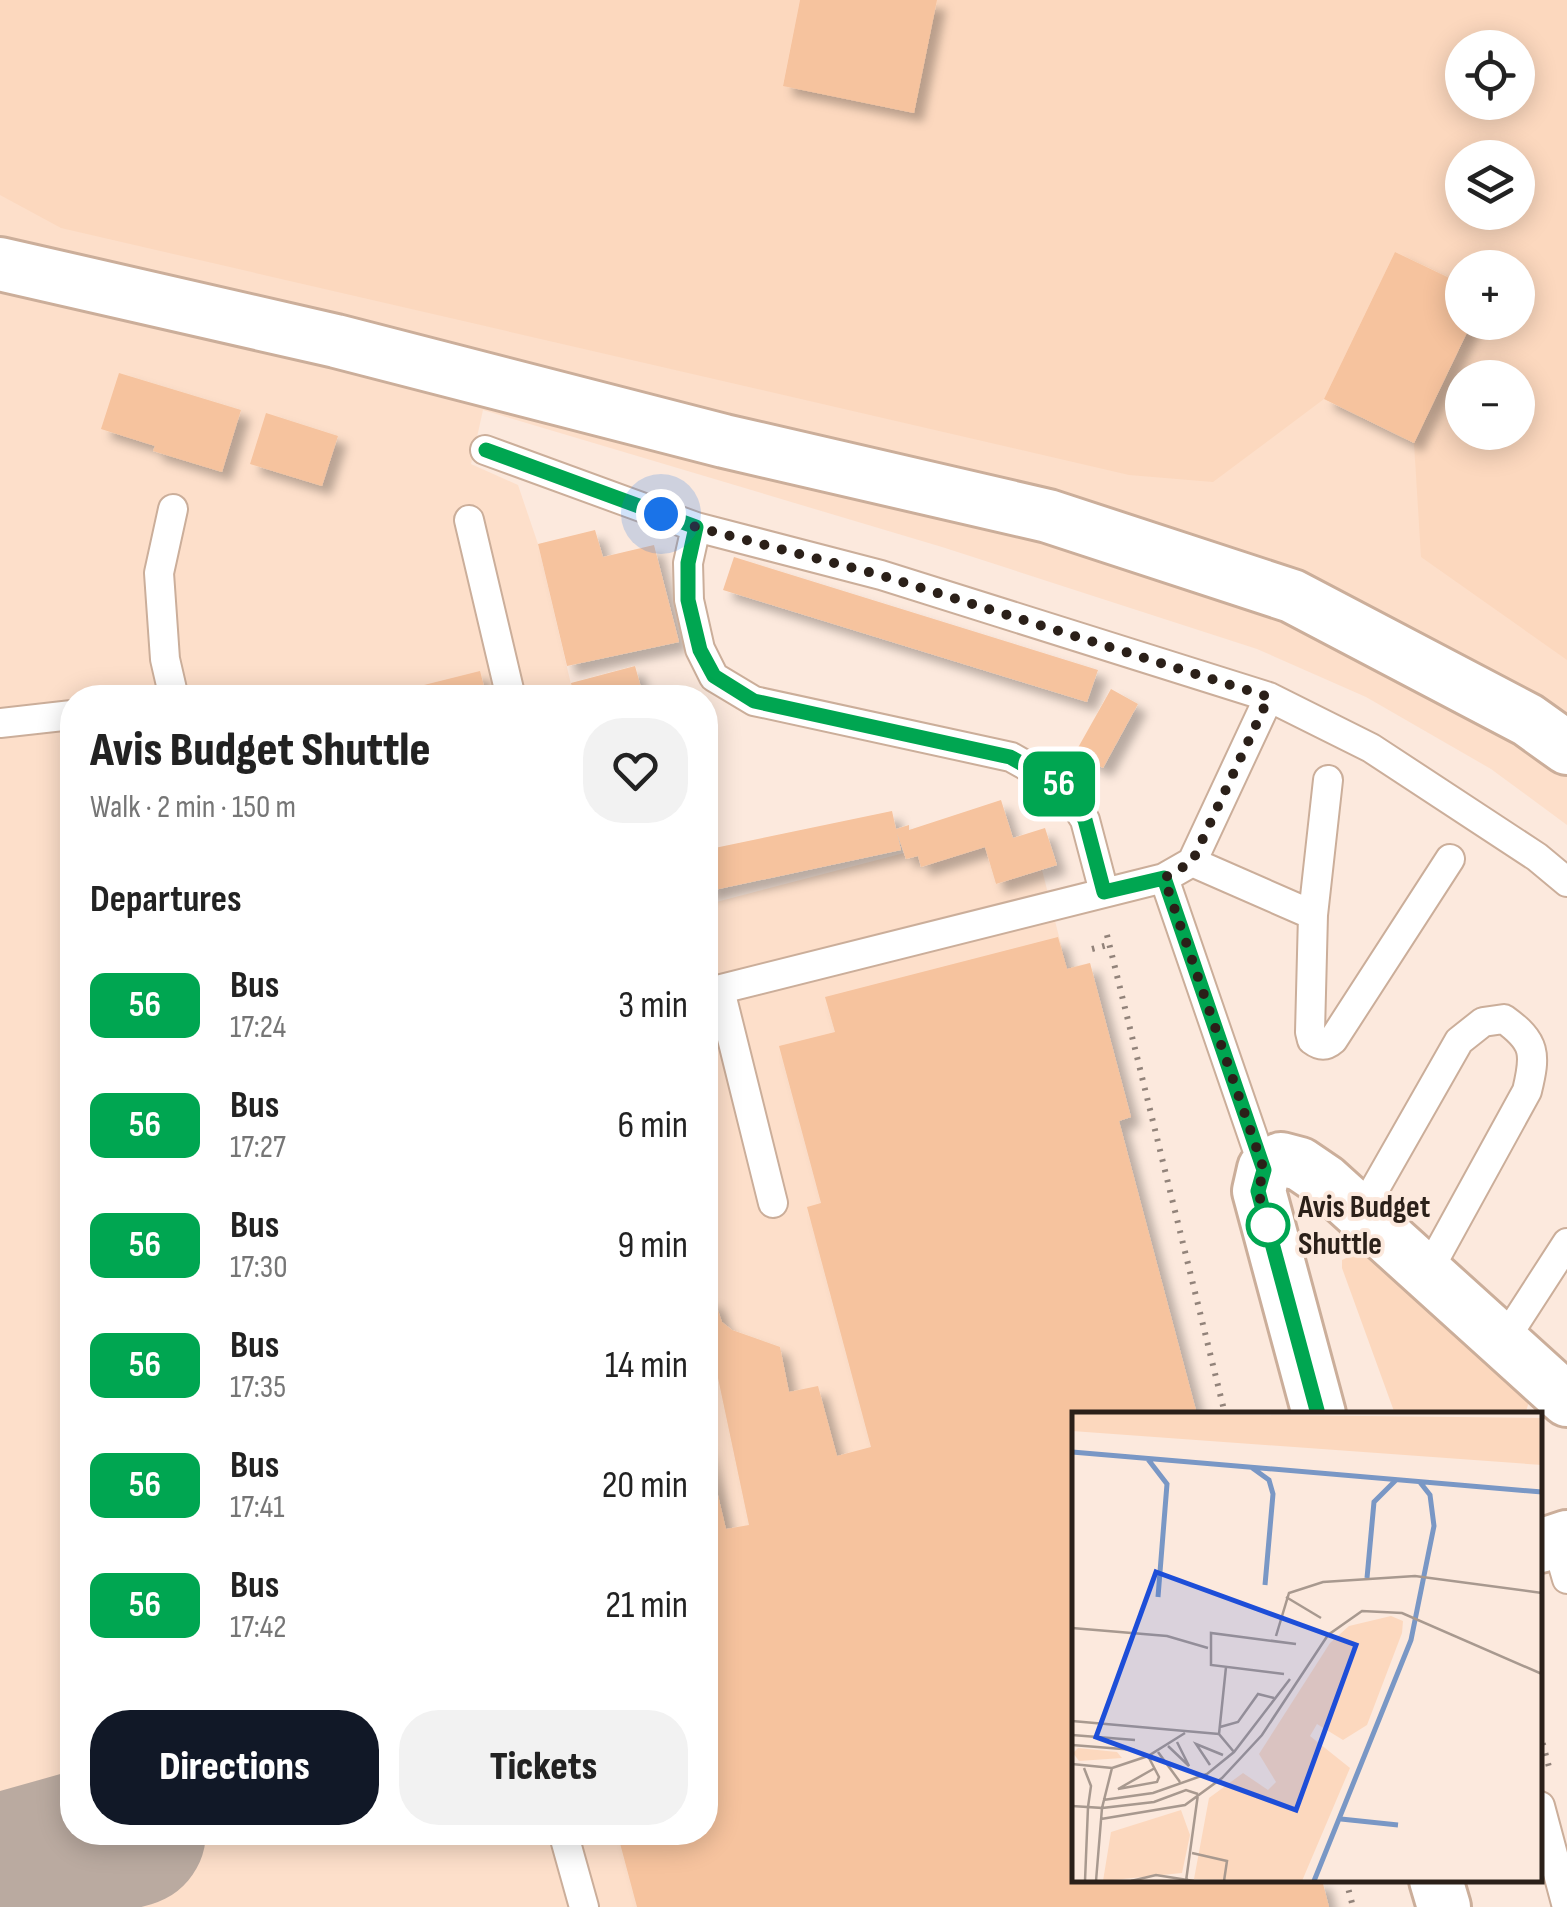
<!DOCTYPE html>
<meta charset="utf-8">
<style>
body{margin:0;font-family:"Sofia Sans Condensed",sans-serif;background:#f2f2f2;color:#222;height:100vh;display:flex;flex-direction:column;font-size:38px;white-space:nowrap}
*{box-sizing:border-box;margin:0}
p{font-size:32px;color:#767676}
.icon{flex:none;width:55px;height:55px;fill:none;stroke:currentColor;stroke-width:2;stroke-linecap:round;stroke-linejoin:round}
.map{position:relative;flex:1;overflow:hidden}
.details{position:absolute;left:60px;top:685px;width:658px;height:1160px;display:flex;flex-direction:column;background:#fff;border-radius:40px;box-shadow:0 5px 25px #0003}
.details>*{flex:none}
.badge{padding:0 20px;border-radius:15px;font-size:35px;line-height:65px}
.fabs{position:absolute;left:1445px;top:30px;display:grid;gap:20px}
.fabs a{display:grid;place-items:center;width:90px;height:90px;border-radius:50%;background:#fff;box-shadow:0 5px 25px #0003;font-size:50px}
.you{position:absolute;width:50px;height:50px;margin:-25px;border:8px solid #fff;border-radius:50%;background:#1a73e8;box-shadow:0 0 0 15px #1a73e833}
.map>.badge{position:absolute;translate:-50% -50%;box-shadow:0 0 0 5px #fff}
h2{padding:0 30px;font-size:38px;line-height:90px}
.round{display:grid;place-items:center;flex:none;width:105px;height:105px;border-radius:40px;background:#f2f2f2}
.headline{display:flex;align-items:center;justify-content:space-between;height:170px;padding:0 30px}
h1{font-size:48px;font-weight:800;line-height:75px}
.primary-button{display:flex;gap:20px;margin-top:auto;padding:20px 30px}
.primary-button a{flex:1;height:115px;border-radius:40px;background:#111827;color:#fff;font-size:40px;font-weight:800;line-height:115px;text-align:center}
.primary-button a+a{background:#f2f2f2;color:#222}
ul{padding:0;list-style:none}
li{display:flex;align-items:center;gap:30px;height:120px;padding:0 30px}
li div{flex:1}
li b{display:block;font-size:38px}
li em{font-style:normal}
li .badge{min-width:110px;font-weight:700;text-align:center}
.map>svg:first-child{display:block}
</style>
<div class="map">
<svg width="1567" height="1907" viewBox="0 0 1567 1907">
<defs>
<filter id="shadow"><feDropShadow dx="9" dy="9" stdDeviation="5" flood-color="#0004"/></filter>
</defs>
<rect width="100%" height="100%" fill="#fce9dd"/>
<path fill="#fddfca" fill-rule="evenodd" d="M0 0H1567V825L1491 769 1366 697 1257 649 942 547 483 410 471 464 518 485 538 544 574 697 72 698V1832H705V905L904 853 906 859 918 856 921 867 985 847 996 884 1042 870 1067 968 1090 963 1131 1117 1119 1121 1197 1414H1074V1880H1322L1329 1907H0ZM1462 48H1518V102H1462ZM1462 158H1518V212H1462ZM1462 268H1518V322H1462ZM1462 378H1518V432H1462Z"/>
<path fill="#fcd8be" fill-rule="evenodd" d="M0 0H800L783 85 913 113 937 0H1567V660L1421 557 1414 443 1472 323 1518 322V268H1462V284L1395 252 1324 399 1213 482 1129 475 61 228 0 195ZM1462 48H1518V102H1462ZM1462 158H1518V212H1462ZM1462 378H1518V432H1462Z
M1361 1251H1369L1524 1383 1529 1402 1525 1414H1395L1342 1268V1260Z"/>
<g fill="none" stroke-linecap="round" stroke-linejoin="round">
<path stroke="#baaaa0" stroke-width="150" d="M0 1869 131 1832"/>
</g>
<path fill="#f6c39e" filter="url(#shadow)" d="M800 0H937L914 113 783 86Z
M1395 252 1462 284V322H1472L1414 443 1324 399Z
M119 373 241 410 222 472 153 451 155 446 101 429Z
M266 413 338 436 322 486 250 464Z
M595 530 603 557 654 545 679 642 567 666 538 544Z
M734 557 1098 670 1087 702 723 590Z
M635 666 644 698H574L571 683Z
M480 671 487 698H428L424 685Z
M1111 689 1138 704 1103 768 1075 753Z
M1001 800 1013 838 1045 828 1057 865 996 884 985 847 921 867 918 856 906 859 897 833 901 850 705 892V850L892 811 896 829 909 825V830Z
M1058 937 1067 969 1090 963 1131 1117 1119 1121 1197 1414H1074V1880H1322L1329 1907H637L617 1832H705V1441L726 1529 749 1525 710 1340 705 1341V1297L715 1302 722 1322 732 1330 780 1347 789 1392 818 1386 837 1456 871 1447 807 1207 821 1203 779 1046 835 1032 825 997Z"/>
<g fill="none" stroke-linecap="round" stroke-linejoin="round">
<g stroke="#cbae9a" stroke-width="32">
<path id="service" d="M485 450 696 527 881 575 1269 697 1371 748 1537 857 1567 882
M173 509 159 573 165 659 174 698
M469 520 511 698
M696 527 688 563 689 600 700 649 714 677 754 701 1011 757 1064 787 1085 820 1104 892
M0 723 72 715
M1328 780 1313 915 1310 1032 1312 1040C1320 1046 1325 1047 1333 1040L1450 859
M1192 862 1313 915
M1164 878 1264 1169
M720 990 773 1203
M705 993 1164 878 1192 862 1269 697
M1361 1213 1459 1041 1483 1022 1504 1019C1536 1042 1536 1054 1527 1091L1427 1273
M1503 1342 1567 1243
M1556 1541 1567 1579
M1540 1806 1567 1907
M563 1832 584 1907"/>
</g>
<g stroke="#cbae9a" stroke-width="58">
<path id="minor" d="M0 264 336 341 724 441 1048 516 1292 596 1528 720 1567 748
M1319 1414 1259 1191 1264 1169 1281 1159 1300 1164 1325 1181 1567 1400
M1540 1546 1567 1537
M1436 1880 1444 1907"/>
</g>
<path stroke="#92837a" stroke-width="6" stroke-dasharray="2.5 8" stroke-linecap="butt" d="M1107 935 1225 1414
M1092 949 1108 945
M1540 1733 1549 1767
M1346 1880 1353 1907"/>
<use href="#service" stroke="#fff" stroke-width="28"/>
<use href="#minor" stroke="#fff" stroke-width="52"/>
</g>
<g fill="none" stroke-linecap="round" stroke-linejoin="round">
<g stroke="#fff" stroke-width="22">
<path id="line" d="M486 450 696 527 688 563V600L700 650 714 676 754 701 1010 757 1064 787 1085 820 1104 892 1164 878 1264 1170 1258 1191 1318 1414"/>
</g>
<use href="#line" stroke="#00a651" stroke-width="15"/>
<path stroke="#2b2019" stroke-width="10" stroke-dasharray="0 18" d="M661 514 696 527 880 575 1269 697 1192 862 1164 878 1264 1170 1258 1191 1268 1228V1225"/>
</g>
<circle fill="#fff" stroke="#00a651" stroke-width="5" cx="1268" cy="1225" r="20"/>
<g text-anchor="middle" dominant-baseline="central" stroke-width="8" stroke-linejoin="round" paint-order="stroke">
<g font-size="32" font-weight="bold" fill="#2b2019" stroke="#fce9dd" text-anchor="start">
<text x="1298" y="1207">Avis Budget<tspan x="1298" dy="37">Shuttle</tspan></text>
</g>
</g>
<g transform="translate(1072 1412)">
<rect width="470" height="470" fill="#fce9dd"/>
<path d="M0 1 470 6V53L0 19ZM319 204 331 209 330 221 295 313 271 328 245 312 238 324 278 356 230 469 122 467 137 386 171 361 196 378 204 370 187 342 258 231 277 214ZM6 336 45 340 50 346 7 349 1 341ZM109 398 118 423 110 461 31 469 39 420Z" fill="#fcd8be"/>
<path fill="none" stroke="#7997c5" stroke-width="5" d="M0 40 470 80M75 46 95 72 86 185M179 55 197 68 201 82 193 173M295 166 302 90 324 68M269 407 326 413M242 469 339 228 362 114 358 83 347 69"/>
<path fill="none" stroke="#a8998f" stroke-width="2.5" d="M214 185 249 206M0 216 95 224 136 236M204 224 217 181 251 170 343 164 470 181M154 255 147 322 162 340M212 262 139 253V221L224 232M0 309 147 322M148 315 166 310 186 282 202 286M113 321 76 344 40 356 30 396 82 390 114 378 126 382M0 323 63 328M0 333 63 338M96 334 117 354 105 330M86 340 108 370M76 344 87 365 85 370 46 377 83 356M0 352 40 356M138 353 124 332 151 343M12 356 19 374 16 395M31 388 81 381 135 362 162 340 218 267M0 394 30 396 24 469M29 407 113 393 150 366 190 323 256 223 290 199 330 201 470 262M120 441 155 449 152 469M13 469 16 395M59 469 84 463 122 469M114 469 126 382"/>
<path fill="#1d4ed8" fill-opacity="0.15" stroke="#1d4ed8" stroke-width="5" d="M84 160 284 233 224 398 24 325Z"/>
<rect width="470" height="470" fill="none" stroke="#2b2019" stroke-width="5"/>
</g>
</svg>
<div class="fabs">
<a><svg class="icon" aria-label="locate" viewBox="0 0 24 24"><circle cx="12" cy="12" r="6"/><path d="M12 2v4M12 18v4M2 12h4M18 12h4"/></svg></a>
<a><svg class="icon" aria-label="layers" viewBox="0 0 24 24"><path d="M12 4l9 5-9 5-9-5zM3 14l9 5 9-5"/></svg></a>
<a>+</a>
<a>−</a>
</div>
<div class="you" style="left:661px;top:514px"></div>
<b class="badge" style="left:1059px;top:784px;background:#00a651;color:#fff">56</b>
<section class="details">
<div class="headline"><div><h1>Avis Budget Shuttle</h1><p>Walk · 2 min · 150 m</p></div><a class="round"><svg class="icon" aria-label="heart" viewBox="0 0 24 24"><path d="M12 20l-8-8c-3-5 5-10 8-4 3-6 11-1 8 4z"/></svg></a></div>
<h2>Departures</h2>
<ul>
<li><span class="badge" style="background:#00a651;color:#fff">56</span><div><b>Bus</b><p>17:24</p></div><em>3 min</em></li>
<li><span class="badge" style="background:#00a651;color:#fff">56</span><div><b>Bus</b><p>17:27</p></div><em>6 min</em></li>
<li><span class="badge" style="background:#00a651;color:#fff">56</span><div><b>Bus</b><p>17:30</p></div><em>9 min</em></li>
<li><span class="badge" style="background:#00a651;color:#fff">56</span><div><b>Bus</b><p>17:35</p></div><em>14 min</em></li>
<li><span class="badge" style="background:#00a651;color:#fff">56</span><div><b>Bus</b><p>17:41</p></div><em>20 min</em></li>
<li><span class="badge" style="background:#00a651;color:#fff">56</span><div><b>Bus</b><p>17:42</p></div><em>21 min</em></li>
</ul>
<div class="primary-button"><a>Directions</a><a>Tickets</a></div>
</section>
</div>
